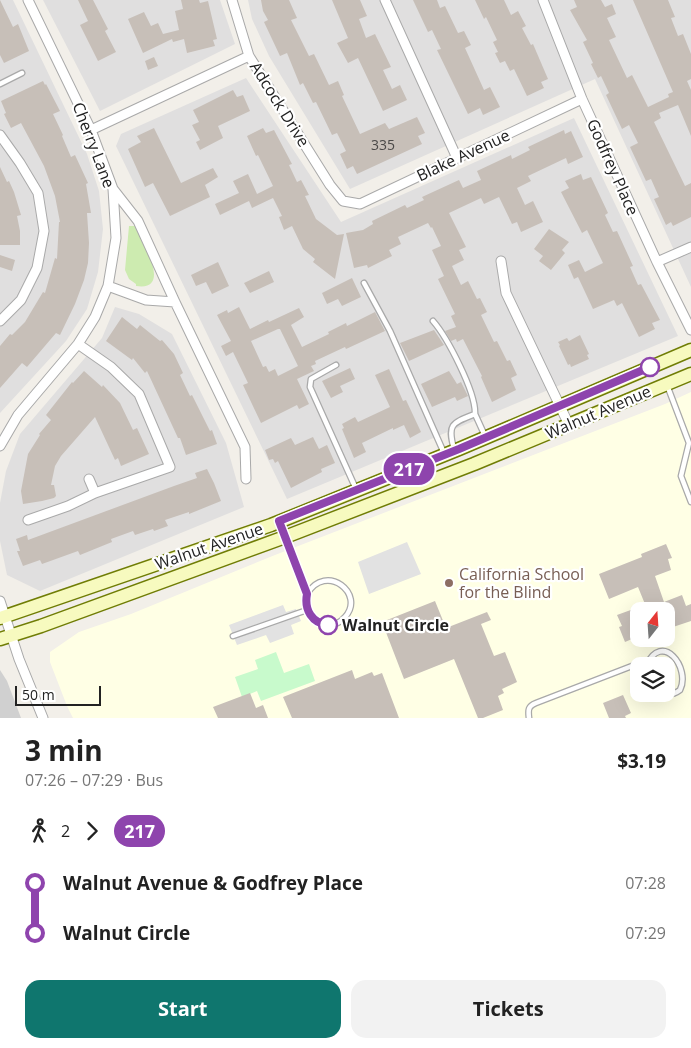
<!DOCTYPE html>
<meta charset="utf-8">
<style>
body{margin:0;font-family:"Open Sans",sans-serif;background:#f2f2f2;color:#222;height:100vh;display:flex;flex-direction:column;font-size:19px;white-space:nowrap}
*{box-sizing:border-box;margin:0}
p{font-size:16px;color:#767676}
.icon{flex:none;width:28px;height:28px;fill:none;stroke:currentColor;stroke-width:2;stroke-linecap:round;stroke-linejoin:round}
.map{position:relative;height:718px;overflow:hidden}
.sheet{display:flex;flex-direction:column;background:#fff;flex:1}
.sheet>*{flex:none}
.badge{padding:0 10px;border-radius:16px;font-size:18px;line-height:32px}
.needle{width:32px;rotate:17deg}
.tools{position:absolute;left:630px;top:602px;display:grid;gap:10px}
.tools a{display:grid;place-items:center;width:45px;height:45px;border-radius:10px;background:#fff;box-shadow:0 5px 20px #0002;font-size:25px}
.scale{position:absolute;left:15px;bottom:12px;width:86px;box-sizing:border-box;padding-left:5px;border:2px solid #222;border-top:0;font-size:14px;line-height:18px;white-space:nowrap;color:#222;-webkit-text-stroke:4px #fff;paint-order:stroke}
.map>.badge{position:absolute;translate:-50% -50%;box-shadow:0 0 0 2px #fff}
.legs{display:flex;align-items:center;gap:8px;height:55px;padding:0 25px;font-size:16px}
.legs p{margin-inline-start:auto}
.headline{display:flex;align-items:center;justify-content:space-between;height:85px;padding:0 25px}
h1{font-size:28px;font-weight:700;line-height:38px}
.primary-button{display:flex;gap:10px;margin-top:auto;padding:10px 25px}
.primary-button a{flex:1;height:58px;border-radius:15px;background:#0f766e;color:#fff;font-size:20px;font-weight:700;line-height:58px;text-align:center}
.primary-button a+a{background:#f2f2f2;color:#222}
ul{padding:0 25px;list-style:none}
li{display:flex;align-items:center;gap:18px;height:50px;font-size:19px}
li i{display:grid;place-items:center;width:8px;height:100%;margin:0 6px;background:currentColor}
li i::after{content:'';width:12px;height:12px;margin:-6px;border:4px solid;border-radius:50%;background:#fff}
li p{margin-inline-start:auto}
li:first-child i{background:linear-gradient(#0000 50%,currentColor 0)}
li:last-child i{background:linear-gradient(currentColor 50%,#0000 0)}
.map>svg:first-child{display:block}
</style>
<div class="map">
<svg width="691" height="718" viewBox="0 0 691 718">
<rect width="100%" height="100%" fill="#f2efe9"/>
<path fill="#e0dfdf" d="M0 0H13L87 154 99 191 103 229 98 272 87 309 66 341 0 413Z
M43 0H220L235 44 100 111Z
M248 0H691V287L595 79 350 189 269 56 252 19Z
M246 78 341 222 574 118 678 336 287 499 116 146 121 134Z
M115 307 139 314 172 334 226 443 244 507 40 591 7 575 0 541V503L6 471 20 434 102 338Z"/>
<path fill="#ffffe5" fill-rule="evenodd" d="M691 392V718H73L67 706 50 662V652L79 632 131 614 275 555 665 404ZM639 611H666V639H639ZM639 666H666V694H639Z"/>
<path fill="#d0d0d0" d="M0 670 7 681 21 718H0Z"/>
<path fill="#cdebb0" d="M129 226H135C141 239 174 292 136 286V284L129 279 125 270Z"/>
<path fill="#c8facc" d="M276 652 284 673 309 664 315 681 261 701 257 691 242 697 235 677 258 669 255 660Z"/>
<path fill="#e2e2e2" d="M407 542 421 574 369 594 358 562Z
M283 605 286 612 296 609 301 621 291 625 294 634 270 643 266 635 237 645 229 625Z"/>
<path fill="#c7bfb8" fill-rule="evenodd" d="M0 0 13 27 18 24 29 51 4 63 0 55Z
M78 0H93L108 29 105 31 116 52 98 61 80 25 88 21Z
M181 0H199L200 3 208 1 217 39 213 40 215 46 187 53 184 39 173 42 172 39 143 53 128 19 144 12 151 26 158 23 163 34 179 30 175 11 183 9Z
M261 0H289L297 18 291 20 309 56 314 54 329 85 338 81 344 95 342 96 360 134 385 123 389 129 417 117 425 133 418 136 422 144 357 174 353 166 347 169 340 154 346 151 337 133 332 135 316 102 313 103 303 83 300 85 287 53 280 56 264 22 268 20 263 11Z
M332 0H360L367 16 359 19 366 38 375 34 391 67 383 70 392 89 400 85 407 100 383 111 358 58 348 63 337 43 348 38Z
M413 0H437L440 8 445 6 458 33 464 31 471 45 465 48 484 90 490 87 500 107 483 115 480 108 468 114 437 50 441 49 432 30 428 32Z
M475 0H504L511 15 518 11 526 26 522 28 531 45 533 44 548 79 541 82 544 88 527 96 514 69 510 71 505 61 500 63 495 53 498 52 493 42 497 40 486 17 484 19Z
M574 0H601L605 7 612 4 616 14 607 18 616 37 609 40 627 78 632 75 648 107 669 97 668 94 673 92 633 0H668L675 17 671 18 678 36 683 34 691 54V79L687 81 691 90V136L678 105 659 113 661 118 654 122 685 186 691 183V217L673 226 671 222 666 225 654 199 659 197 651 179 646 181 630 147 638 143 629 125 622 129 606 95 609 93 601 76 598 78 591 64 593 63 583 42 587 40 570 10 577 7Z
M154 57 158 66 148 70 145 61Z
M43 81 45 85 46 84 60 111 53 114 63 135 62 136 71 157 75 155 88 183 86 184 91 213H87L89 243 88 263 84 280 75 304 60 335 56 333 27 367 22 363 0 388V346L10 334 12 335 25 322 43 292 45 293 55 258 57 259 59 222H60L55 196 44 166 21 123 11 128 4 114 6 113 1 101Z
M233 90 237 97 243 95 250 111 218 126 223 138 200 150 196 142 200 140 192 125 199 122 193 110Z
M154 128 181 183 213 168 218 177 205 185 210 197 170 216 153 183 145 187 128 149 141 142 137 136Z
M263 128 266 133 274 130 292 164 289 165 297 182 301 180 309 195 305 196 316 219 337 235 344 234 335 279 313 262 315 259 303 249 292 226 284 230 279 217 282 216 273 198 252 208 249 201 220 215 215 204 239 193 233 181 248 174 257 194 273 186 258 155 256 156 247 136Z
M564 130 565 134 571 131 583 157 568 164 566 158 528 176 531 181 517 188 525 205 533 201 543 222 521 232 517 222 512 224 499 197 484 204 481 198 449 213 466 247 459 250 464 260 452 266 461 285 468 281 477 299 480 298 487 312 481 315 494 342 497 341 507 361 510 360 517 375 511 378 516 390 492 402 481 377 482 376 463 339 457 342 456 339 451 341 445 331 456 327 451 316 455 314 438 279 444 276 432 250 441 246 432 227 431 228 428 223 398 237 401 244 389 250 392 256 368 268 367 265 354 268 346 233 363 230 373 224 372 221 405 205 407 208 424 200 422 197 459 180 463 188 481 180 477 171 511 155 512 159 530 150 528 147Z
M0 167 7 182 9 181 14 192 21 215 17 216 20 231V245H0Z
M581 174 583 180 591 177 608 213 605 215 613 232 617 231 633 266 630 267 638 285 641 284 660 320 652 323 655 329 639 337 622 303 617 306 614 300 593 309 578 277 574 279 568 265 579 260 585 272 603 263 587 230 582 233 561 192 569 188 565 181Z
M549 229 569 242 562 250 565 253 551 270 539 261 543 256 534 249Z
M0 255 15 260 12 271 0 267Z
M218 262 229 286 212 294 206 282 196 286 191 275Z
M269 271 274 282 250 293 244 283Z
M352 278 361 297 342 306 338 299 327 304 322 293Z
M239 307 250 329 268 320 269 322 299 308 304 317 291 325 302 347 329 334 328 332 346 323 347 326 375 312 385 331 346 349 345 347 315 361 316 364 311 366 314 371 297 379 309 404 299 409 297 405 261 423 243 385 248 383 233 352 226 356 221 346 231 341 217 315 227 310 228 313ZM278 329H280L298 366 278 376 275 369 269 372 266 366 263 367 251 341Z
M122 317 137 329 140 325 160 341 162 340 174 354 183 373 180 375 190 396 192 395 210 431 212 430 217 444 186 455 180 438H178L147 371 145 373 133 358 132 360 106 341Z
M434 330 444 345 409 361 400 343Z
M580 335 589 354 587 355 589 359 571 367 570 364 568 365 559 346 560 345 558 342 567 338 569 341Z
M350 368 355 379 340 386 343 392 331 398 322 381Z
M389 369 403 401 406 400 421 432 410 438 404 425 393 430V428L362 443 366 452 354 458 342 429 344 428 342 424 355 417 358 422 390 407 375 375Z
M84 371 102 387 103 385 120 403 133 430 137 428 149 454 121 466 118 458 115 460 95 417 61 456 55 466 51 485H54L56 496 54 498 42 501 23 504 21 491 28 454 40 435 39 434 51 420 46 415 72 382 73 383Z
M449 371 457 384 461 382 468 396 457 401 455 397 432 407 421 384Z
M313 437 319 449 327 445 335 463 321 469 322 472 291 488 278 461 275 463 273 459 269 460 265 450 291 438 295 445Z
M207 469 214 483 221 501 189 514V512L165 520 168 526 154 531 153 529 135 535 133 531 111 539 112 542 80 555 78 551 42 564 40 560 23 566 17 551H20L16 539 27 535 28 540 174 486 197 478 195 473Z
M666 544 672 558 668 559 671 570 655 576 664 602 682 595 686 606 691 604V621L670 628 668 624 666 625V611H642L647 609 638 587 609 599 599 574 642 557 641 554Z
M435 601 446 628 487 612 491 620 481 624 494 656 505 652 517 682 502 689 504 693 498 696 503 710 483 718H478L454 659 404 679 382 622Z
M639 607V636L625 642 619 627 622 626 617 615Z
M352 670 355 679 372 672 374 676 382 673 399 718H292L283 697Z
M250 693 256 708 263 705 268 718H218L213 707Z
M623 695 631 713 625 716 626 718H609L603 703Z"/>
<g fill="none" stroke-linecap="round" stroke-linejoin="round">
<g stroke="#a9a9a9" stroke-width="7">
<path id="lane" d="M0 84 22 73
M364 283 390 331 444 453
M433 321C447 337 476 392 475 414
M336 365 311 379 310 387 356 489
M667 385 689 443 681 476 691 502
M454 449C447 424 452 423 475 414L485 436
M279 522 307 594C304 609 311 624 328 625 335 625 341 622 345 617 366 594 326 562 307 594
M233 636 307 610
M646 666C662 630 691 668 680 690 675 694 668 695 662 694
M529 718C528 710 528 706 536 703L632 666 647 664"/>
</g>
<g stroke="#a9a9a9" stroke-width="11">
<path id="street" d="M232 0 249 56 330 185 343 201 360 204 582 99
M385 0 457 158
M543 0 582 99 657 262 691 330
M91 130 249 56
M0 135 20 163 38 193 44 231 37 268 21 300 0 321
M113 189 138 221 175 302 245 447 246 479
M501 261 506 293 569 425
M657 262 691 247
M108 286 146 300 175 302
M0 446 18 415 78 344 95 317 108 286 116 238 113 189 91 130 28 0
M89 479 95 493
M28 520 68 506 95 493 170 467 139 394 111 367 78 344
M0 601 19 659 43 718"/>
</g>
<g stroke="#707d05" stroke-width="15">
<path id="secondary" d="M0 618 271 525 459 449 691 350
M0 639 41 626 285 537 474 464 691 374"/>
</g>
<use href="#lane" stroke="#fff" stroke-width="4.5"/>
<use href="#street" stroke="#fff" stroke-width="9"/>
<use href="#secondary" stroke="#f7fabf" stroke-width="12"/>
</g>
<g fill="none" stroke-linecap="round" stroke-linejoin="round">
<g stroke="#fff" stroke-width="11">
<path id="line-1" d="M328 625C312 623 304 610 307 594L279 521 459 449 650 367"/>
</g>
<use href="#line-1" stroke="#8e44ad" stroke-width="8"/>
</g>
<g fill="#fff" stroke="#8e44ad" stroke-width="2.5">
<circle cx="650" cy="367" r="9"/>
<circle cx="328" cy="625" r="9"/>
</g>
<circle fill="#8d6e63" stroke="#fff" stroke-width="2" cx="449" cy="583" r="5"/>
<g text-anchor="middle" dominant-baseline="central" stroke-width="4.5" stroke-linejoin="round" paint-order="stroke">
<g font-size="14" fill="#4b4948">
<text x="383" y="144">335</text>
</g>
<g font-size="16" fill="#222" stroke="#fff">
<text transform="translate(280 104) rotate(58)">Adcock Drive</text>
<text transform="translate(94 145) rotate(69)">Cherry Lane</text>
<text transform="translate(463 155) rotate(-25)">Blake Avenue</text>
<text transform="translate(613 167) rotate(66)">Godfrey Place</text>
<text transform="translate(598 412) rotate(-23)">Walnut Avenue</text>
<text transform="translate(209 546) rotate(-19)">Walnut Avenue</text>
</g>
<g font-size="16" fill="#785e54" stroke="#fff" text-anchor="start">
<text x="459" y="574">California School<tspan x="459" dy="18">for the Blind</tspan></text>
</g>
<g font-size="16" font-weight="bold" fill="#222" stroke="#fff" text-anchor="start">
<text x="342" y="625">Walnut Circle</text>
</g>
</g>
</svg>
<div class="tools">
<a><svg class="needle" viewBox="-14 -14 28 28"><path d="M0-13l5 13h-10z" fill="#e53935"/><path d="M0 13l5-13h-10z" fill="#767676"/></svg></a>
<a><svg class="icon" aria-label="layers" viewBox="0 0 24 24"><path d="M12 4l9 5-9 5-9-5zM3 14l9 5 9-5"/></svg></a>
</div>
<div class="scale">50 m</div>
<b class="badge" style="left:409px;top:469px;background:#8e44ad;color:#fff">217</b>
</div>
<section class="sheet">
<div class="headline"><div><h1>3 min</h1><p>07:26 – 07:29 · Bus</p></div><b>$3.19</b></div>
<div class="legs"><svg class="icon" aria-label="walk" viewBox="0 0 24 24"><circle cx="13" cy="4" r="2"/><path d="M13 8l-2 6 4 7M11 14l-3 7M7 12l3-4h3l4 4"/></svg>2<svg class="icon" aria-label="forward" viewBox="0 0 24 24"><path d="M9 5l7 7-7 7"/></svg><b class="badge" style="background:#8e44ad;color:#fff">217</b></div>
<ul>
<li><i style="color:#8e44ad"></i><b>Walnut Avenue &amp; Godfrey Place</b><p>07:28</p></li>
<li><i style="color:#8e44ad"></i><b>Walnut Circle</b><p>07:29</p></li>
</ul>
<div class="primary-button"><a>Start</a><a>Tickets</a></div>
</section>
